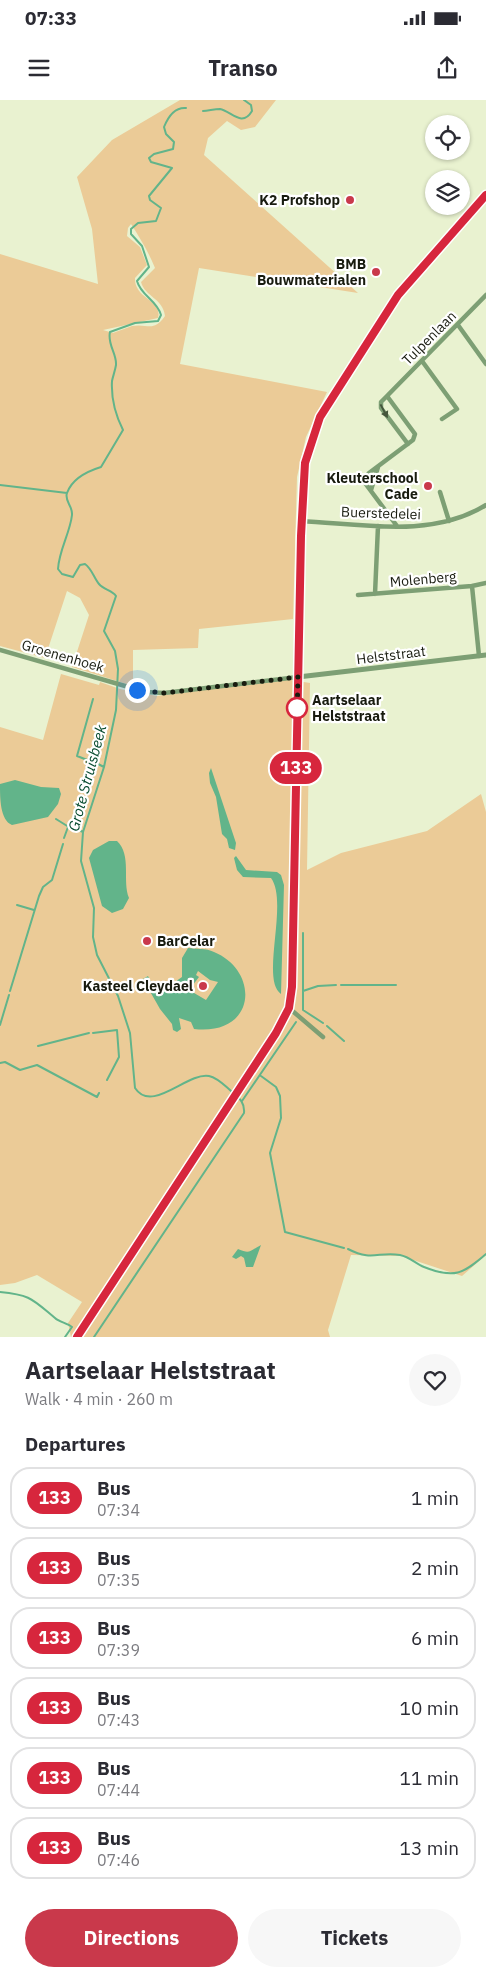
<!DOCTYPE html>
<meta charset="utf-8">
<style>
body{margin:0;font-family:"IBM Plex Sans",sans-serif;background:#f7f7f7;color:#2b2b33;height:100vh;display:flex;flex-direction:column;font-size:19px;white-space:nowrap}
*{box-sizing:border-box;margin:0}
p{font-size:16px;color:#7c7c81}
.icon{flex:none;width:28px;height:28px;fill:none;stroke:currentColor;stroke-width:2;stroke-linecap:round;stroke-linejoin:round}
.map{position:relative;height:1237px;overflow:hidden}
.side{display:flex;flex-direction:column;background:#fff;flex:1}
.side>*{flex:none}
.badge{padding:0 10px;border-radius:16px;font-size:18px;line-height:32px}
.fabs{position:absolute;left:425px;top:15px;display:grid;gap:10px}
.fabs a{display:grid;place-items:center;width:45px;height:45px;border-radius:50%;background:#fff;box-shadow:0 1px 4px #0004;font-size:25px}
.you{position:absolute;width:25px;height:25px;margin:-12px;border:4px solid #fff;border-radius:50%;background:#1a73e8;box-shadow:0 0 0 8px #1a73e833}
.map>.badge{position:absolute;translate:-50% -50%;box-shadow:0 0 0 2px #fff}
h2{padding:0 25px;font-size:19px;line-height:45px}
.round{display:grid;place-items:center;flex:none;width:52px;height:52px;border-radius:26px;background:#f7f7f7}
.headline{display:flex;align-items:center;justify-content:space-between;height:85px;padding:0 25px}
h1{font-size:24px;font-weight:800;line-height:38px}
.action{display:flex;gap:10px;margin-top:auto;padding:10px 25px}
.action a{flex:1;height:58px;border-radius:30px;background:#c9394b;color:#fff;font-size:20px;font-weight:800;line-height:58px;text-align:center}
.action a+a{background:#f7f7f7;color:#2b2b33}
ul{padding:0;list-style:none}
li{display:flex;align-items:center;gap:15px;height:62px;margin:0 10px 8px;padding:0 15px;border:2px solid #e1e1e2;border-radius:20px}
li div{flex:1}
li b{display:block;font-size:19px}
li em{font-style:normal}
li .badge{min-width:55px;font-weight:700;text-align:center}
.status{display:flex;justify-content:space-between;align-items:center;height:35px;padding:0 25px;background:#fff;direction:ltr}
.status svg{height:14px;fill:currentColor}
header{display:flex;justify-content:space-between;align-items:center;height:65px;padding:0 25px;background:#fff;font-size:22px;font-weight:800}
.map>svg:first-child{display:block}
</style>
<div class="status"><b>07:33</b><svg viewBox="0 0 49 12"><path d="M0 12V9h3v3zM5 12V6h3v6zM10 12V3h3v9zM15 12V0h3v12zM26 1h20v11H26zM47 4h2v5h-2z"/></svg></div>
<header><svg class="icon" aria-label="menu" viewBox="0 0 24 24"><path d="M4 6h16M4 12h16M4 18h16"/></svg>Transo<svg class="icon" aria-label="share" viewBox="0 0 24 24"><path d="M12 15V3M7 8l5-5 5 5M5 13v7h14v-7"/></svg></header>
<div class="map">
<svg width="486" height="1237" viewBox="0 0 486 1237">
<rect width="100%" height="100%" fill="#e9f2d0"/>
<path fill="#ebcb97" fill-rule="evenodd" d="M180 0H276L255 27 241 30 227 21 208 38 204 55 358 193 199 168 180 264 327 292 306 337 297 377 293 519 199 529 198 548 133 550V586L72 567 89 515 80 498 67 491 45 558 0 546V154L98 184 92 129 77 77 112 40ZM131 124C140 138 148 151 155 168L141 182C145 197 163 198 165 216 153 233 148 223 132 226 126 228 119 231 113 233L103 230 158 218C163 200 134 199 135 178L147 165 140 147 127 136 128 128Z
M61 574 99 585 100 582 120 589 157 596 285 579 310 583 307 770 341 753 427 731 481 694 486 712V1155L462 1176 401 1156 351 1155 328 1230 330 1237H71L68 1223 82 1202 37 1175 15 1183 0 1185V627L43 640Z"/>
<path fill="#62b48a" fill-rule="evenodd" d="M211 668 236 743 235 750 229 748 227 739 222 734 216 697 210 683 209 673Z
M15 680 41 687 59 688 61 694 58 704 48 717 12 725C0 720 0 698 0 684Z
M109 741H117C132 755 122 781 129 798L123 809 112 813 102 806 89 758 93 750Z
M236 756 246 770 277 772 281 775 284 785 281 894C260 880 289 802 271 778L243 777 237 770 234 758Z
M188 848C196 849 206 848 214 852 260 871 257 936 194 929L191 922 179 918 181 929 177 932 173 930 172 924 160 909 143 879 148 876 155 890 162 891 182 877V858ZM198 871 210 880 218 882 206 900 189 890 199 877 196 875Z
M261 1145 253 1167H246L244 1158 241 1156 236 1159 232 1157 238 1149C250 1154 248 1152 261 1145Z"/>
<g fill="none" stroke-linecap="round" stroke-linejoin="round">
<path stroke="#62b48a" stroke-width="2" d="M203 11C208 11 214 9 220 9 231 11 242 28 252 11L251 5 244 0
M0 385 67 393
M93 599 77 656 95 663
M98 664 104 667
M56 719 72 729
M76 729 83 732
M64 738 68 727
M17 805 34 810
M303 833V910L323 923
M341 885H396
M10 891 39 796 43 787 52 780 63 744
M303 891 318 886 336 885
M0 925 9 895
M327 926 344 941
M93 933 117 930 119 957 107 980
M38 946 89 933
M0 963 5 962 20 970 37 965 97 997 99 993
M261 976 276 987 280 996 281 1018 270 1053 285 1132 344 1148
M242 1001 296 922
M348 1149C373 1162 378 1151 400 1155 410 1157 416 1164 424 1167 454 1179 463 1174 486 1154
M0 1192C31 1195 32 1199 55 1218 59 1222 67 1223 72 1227L65 1237
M94 1237 244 1013C245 1002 239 998 231 991 224 985 218 978 209 976 187 972 152 1014 135 988L130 933 118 896 97 855 93 837 94 808 81 761 83 732 104 667 116 610 118 569 115 551 104 531 116 496C112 490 104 490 99 484 94 478 92 469 85 464L80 465 73 477 62 474 58 469C59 450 70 433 72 415 73 406 64 401 67 393 72 379 88 371 101 367L123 330C115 314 111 298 112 281 113 276 115 271 116 265 117 254 107 244 110 232L135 223 158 221 161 215C157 200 141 196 137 181L149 167 142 146 131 134V129L138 123 156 121 161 108 150 100 149 96 172 68 151 62 149 58 154 54 173 49 174 42 166 34 164 27C168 17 175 7 186 8"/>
<path stroke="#7d9f74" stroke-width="4.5" d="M458 225 486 264
M422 261 457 309 442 319
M387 296 486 195
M371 390 378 367
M440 392 449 421
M301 421C362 424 431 439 486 405
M397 426 365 383V378L369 373 413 340 415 334 387 296 381 302V308L408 344
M375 494 378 426
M358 495 472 486
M0 550 146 592 164 593 298 577
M479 556 472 486 486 483
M289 908 323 937"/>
<path stroke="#7d9f74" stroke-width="5" d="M298 577 486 555
M77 1237 276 933 289 908 292 887 300 452 305 363 319 317 386 212 414 175 486 95"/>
</g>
<defs><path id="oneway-solid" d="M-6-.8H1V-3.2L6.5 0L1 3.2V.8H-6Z" transform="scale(1.25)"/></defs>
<use fill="#45563c" href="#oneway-solid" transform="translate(384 311) rotate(62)"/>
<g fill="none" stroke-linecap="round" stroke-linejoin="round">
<g stroke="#fff" stroke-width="11">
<path id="line" d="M77 1237 276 933 289 908 292 887 301 436 305 363 320 317 398 195 486 95"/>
</g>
<use href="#line" stroke="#d7263d" stroke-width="8"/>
<path stroke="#181b0f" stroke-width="5" stroke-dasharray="0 9" d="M137 590 164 593 298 577 297 616V608"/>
</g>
<g fill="#c9394b" stroke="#fff" stroke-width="2">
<circle cx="350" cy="100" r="5"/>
<circle cx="376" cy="172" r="5"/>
<circle cx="428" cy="386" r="5"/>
<circle cx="147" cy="841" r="5"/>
<circle cx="203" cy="886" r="5"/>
</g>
<circle fill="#fff" stroke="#d7263d" stroke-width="2.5" cx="297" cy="608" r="10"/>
<g text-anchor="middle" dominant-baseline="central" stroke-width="4.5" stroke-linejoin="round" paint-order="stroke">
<g font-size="14" font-weight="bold" fill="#181b0f" stroke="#fff" text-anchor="end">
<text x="340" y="100">K2 Profshop</text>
<text x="366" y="164">BMB<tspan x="366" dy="16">Bouwmaterialen</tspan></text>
<text x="418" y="378">Kleuterschool<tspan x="418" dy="16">Cade</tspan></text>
<text x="157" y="841" text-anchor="start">BarCelar</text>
<text x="193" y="886">Kasteel Cleydael</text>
</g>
<g font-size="14" fill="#181b0f" stroke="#fff">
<text transform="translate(429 238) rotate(-45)">Tulpenlaan</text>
<text transform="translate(381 413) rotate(2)">Buerstedelei</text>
<text transform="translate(423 479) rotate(-5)">Molenberg</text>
<text transform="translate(391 555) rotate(-7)">Helststraat</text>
<text transform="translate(63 556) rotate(16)">Groenenhoek</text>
</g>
<g font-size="14" font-weight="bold" fill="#181b0f" stroke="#fff" text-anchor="start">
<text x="312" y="600">Aartselaar<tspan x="312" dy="16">Helststraat</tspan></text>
</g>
<g font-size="15" font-style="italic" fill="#084c30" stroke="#fff">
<text transform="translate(87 678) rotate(-75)">Grote Struisbeek</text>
</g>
</g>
</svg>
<div class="fabs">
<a><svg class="icon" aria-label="locate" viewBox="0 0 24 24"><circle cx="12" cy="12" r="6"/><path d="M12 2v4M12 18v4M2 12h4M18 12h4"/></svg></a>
<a><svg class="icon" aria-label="layers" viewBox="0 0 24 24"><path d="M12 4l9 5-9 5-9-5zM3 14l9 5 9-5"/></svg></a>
</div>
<div class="you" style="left:137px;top:590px"></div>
<b class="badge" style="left:296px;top:668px;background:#d7263d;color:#fff">133</b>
</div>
<section class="side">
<div class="headline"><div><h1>Aartselaar Helststraat</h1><p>Walk · 4 min · 260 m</p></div><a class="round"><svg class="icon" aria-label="heart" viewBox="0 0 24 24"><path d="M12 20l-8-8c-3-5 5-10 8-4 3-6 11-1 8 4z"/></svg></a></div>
<h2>Departures</h2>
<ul>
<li><span class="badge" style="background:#d7263d;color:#fff">133</span><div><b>Bus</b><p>07:34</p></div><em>1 min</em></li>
<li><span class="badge" style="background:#d7263d;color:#fff">133</span><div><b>Bus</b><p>07:35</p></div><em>2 min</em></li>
<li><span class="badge" style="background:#d7263d;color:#fff">133</span><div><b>Bus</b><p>07:39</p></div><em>6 min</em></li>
<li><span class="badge" style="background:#d7263d;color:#fff">133</span><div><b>Bus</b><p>07:43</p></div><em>10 min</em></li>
<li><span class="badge" style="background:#d7263d;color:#fff">133</span><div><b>Bus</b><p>07:44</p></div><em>11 min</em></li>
<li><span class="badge" style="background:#d7263d;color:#fff">133</span><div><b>Bus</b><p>07:46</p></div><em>13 min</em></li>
</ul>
<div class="action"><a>Directions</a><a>Tickets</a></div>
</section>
